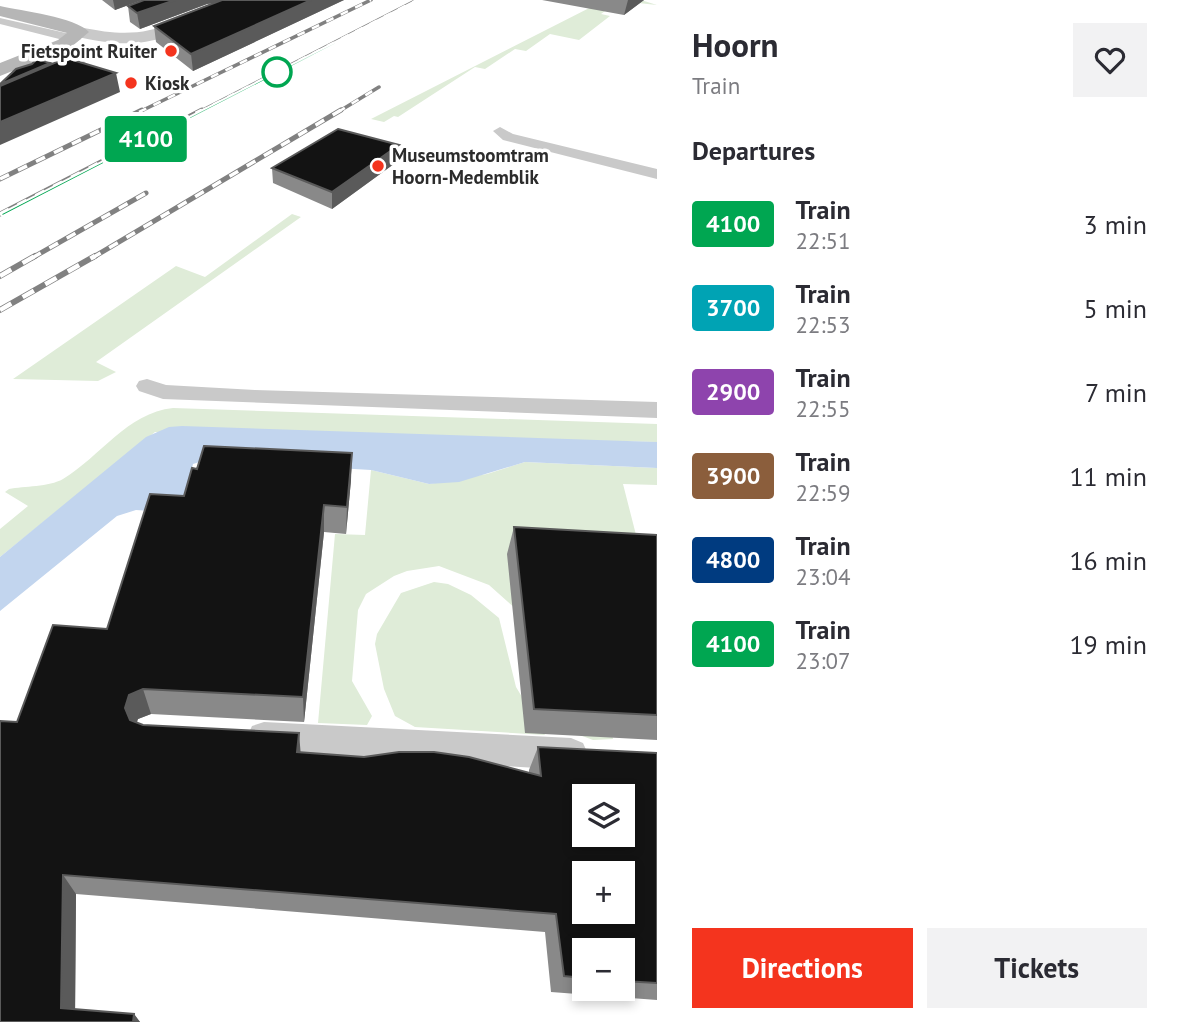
<!DOCTYPE html>
<meta charset="utf-8">
<style>
body{margin:0;font-family:"PT Sans",sans-serif;background:#f2f2f3;color:#2b2b33;height:100vh;display:flex;flex-direction:column;font-size:26px;white-space:nowrap}
*{box-sizing:border-box;margin:0}
p{font-size:23px;color:#7c7c81}
.icon{flex:none;width:38px;height:38px;fill:none;stroke:currentColor;stroke-width:2;stroke-linecap:round;stroke-linejoin:round}
.map{position:relative;flex:1;overflow:hidden}
.side{display:flex;flex-direction:column;background:#fff;width:525px}
.side>*{flex:none}
.badge{padding:0 14px;border-radius:5px;font-size:24px;line-height:46px}
.tools{position:absolute;left:572px;top:784px;display:grid;gap:14px}
.tools a{display:grid;place-items:center;width:63px;height:63px;border-radius:0px;background:#fff;box-shadow:0 4px 10px #0003;font-size:35px}
.map>.badge{position:absolute;translate:-50% -50%;box-shadow:0 0 0 4px #fff}
h2{padding:0 35px;font-size:26px;line-height:63px}
.round{display:grid;place-items:center;flex:none;width:74px;height:74px;border-radius:0px;background:#f2f2f3}
.summary{display:flex;align-items:center;justify-content:space-between;height:119px;padding:0 35px}
h1{font-size:33px;font-weight:800;line-height:52px}
.cta{display:flex;gap:14px;margin-top:auto;padding:14px 35px}
.cta a{flex:1;height:80px;border-radius:0px;background:#f4341e;color:#fff;font-size:28px;font-weight:800;line-height:80px;text-align:center}
.cta a+a{background:#f2f2f3;color:#2b2b33}
ul{padding:0;list-style:none}
li{display:flex;align-items:center;gap:21px;height:84px;padding:0 35px}
li div{flex:1}
li b{display:block;font-size:26px}
li em{font-style:normal}
li .badge{min-width:77px;font-weight:700;text-align:center}
main{display:flex;flex:1;min-height:0}
.map>svg:first-child{display:block}
</style>
<main>
<div class="map">
<svg width="657" height="1022" viewBox="0 0 657 1022">
<rect width="100%" height="100%" fill="#fff"/>
<path fill="#dfecd8" d="M605 0H641L657 5 619 1 601 14 610 16 579 40 550 34 526 51 515 49 485 69 475 67 398 117 394 116 384 122 371 119Z
M292 214 301 217 96 362 116 372 98 381 13 379 176 266 205 277Z
M173 408 657 424V442L155 432 0 557V529L28 506 5 492 9 489C24 486 49 487 63 479 101 456 127 413 173 408Z
M525 462 657 468V485L623 484 657 617 572 533 613 739 593 740 577 734 516 609 489 585 439 566 407 571 394 576 366 594 358 610 352 681 372 716 367 725 318 723 335 534 365 535 371 470 429 484 487 474Z
M434 582 448 584 471 595 499 618 516 687 545 735 415 727 395 716 384 689 375 644 377 634 401 593Z"/>
<path fill="#c2d5ee" d="M182 426 657 442V468L525 462 459 482 429 484 371 470 206 460 193 464 181 513 136 510 117 516 0 611V557L146 437 169 427Z"/>
<g fill="none" stroke-linecap="round" stroke-linejoin="round">
<path fill="#c9c9c9" fill-rule="evenodd" d="M0 18 79 36 81 39 75 43 0 24Z
M46 47 81 57 88 66 0 105V96L74 65 42 54V48Z
M500 127 513 134 657 169V179L503 140 493 131Z
M147 379 166 385 255 390 657 402V418L163 399 139 391 136 386 139 381Z
M264 722 571 738 583 743 588 754 583 765 571 770 264 752 252 748 247 737 252 726Z"/>
<path fill="#c9c9c9" fill-rule="evenodd" d="M224 0H245C237 9 222 13 211 18 157 44 133 50 74 36L71 32 80 27C147 42 165 26 224 0Z"/>
<path fill="#b6b6b6" fill-rule="evenodd" d="M0 6C22 11 75 17 89 32L70 48 0 76V63L58 40 67 33 0 16Z"/>
<g stroke="#818181" stroke-width="3.5">
<path id="rail-far2" d="M139 112 371 0
M199 112 417 0
M338 112 379 87"/>
</g>
<g stroke="#818181" stroke-width="5">
<path id="rail-far1" d="M0 179 142 110
M0 214 202 110
M32 258 146 193
M92 258 341 110"/>
</g>
<g stroke="#818181" stroke-width="6">
<path id="rail" d="M0 276 35 256
M0 310 95 256"/>
</g>
<use href="#rail-far2" stroke="#fff" stroke-width="2.5" stroke-dasharray="8" stroke-linecap="butt"/>
<use href="#rail-far1" stroke="#fff" stroke-width="3.5" stroke-dasharray="10" stroke-linecap="butt"/>
<use href="#rail" stroke="#fff" stroke-width="4.5" stroke-dasharray="13" stroke-linecap="butt"/>
</g>
<path fill="#898989" fill-rule="evenodd" d="M102 0H142L115 10Z
M144 0H344L193 71 156 42 154 26 214 3 207 4 140 29 130 22 128 6Z
M542 0H644L624 15Z
M399 145 398 161 332 209 273 183 272 168Z
M351 480 346 534 324 532 304 722 151 714 138 719 136 722 143 725 301 753 529 773V770L538 747 657 753V1000L551 992 545 932 76 894 75 1010 134 1014 140 1022H0L17 722 107 629 184 496ZM584 950H623V989H584Z
M514 527 657 535V740L525 733 507 554Z"/>
<path fill="#5a5a5a" d="M113 0H142L115 10Z
M175 0H234L207 4 140 29 137 13Z
M311 0H344L193 71 191 54Z
M628 0H644L624 15Z
M50 63 52 71 0 93V84Z
M116 73 120 92 0 145V122Z
M399 145 398 161 332 209V192Z
M352 453 351 480 346 534 347 507Z
M324 505V532L304 722 303 697Z
M143 689 151 714 138 719 134 732 125 708 129 695Z
M299 733 301 757 297 752Z
M63 875 76 894 75 1022 61 1008Z
M134 1014 140 1022H133Z"/>
<path fill="#131313" stroke="#5a5a5a" stroke-width="2" fill-rule="evenodd" d="M144 0H175L137 13 128 6Z
M222 0H311L191 54 154 26Z
M66 58 116 73 0 122V86Z
M37 59 50 63 0 84 16 69 32 64Z
M338 129 399 145 332 192 272 168Z
M204 446 352 453 347 507 324 505 303 697 143 689 129 695 125 708 130 720 143 725 299 733 297 752 364 757 399 752H434L469 757 541 776 538 747 657 753V983L623 981V950H584V978L564 976 556 914 63 875 61 1008 134 1014 133 1022H0V721L17 722 53 625 107 629 150 494 184 496 192 468 197 469ZM584 796H623V835H584ZM584 873H623V912H584Z
M514 527 657 535V715L534 709Z"/>
<path fill="#00a651" stroke="#fff" stroke-width="2" d="M417 0 419 1 3 216 0 214Z"/>
<g fill="#f4341e" stroke="#fff" stroke-width="2.5">
<circle cx="171" cy="51" r="7"/>
<circle cx="131" cy="83" r="7"/>
<circle cx="378" cy="166" r="7"/>
</g>
<circle fill="#fff" stroke="#00a651" stroke-width="3.5" cx="277" cy="72" r="14"/>
<g text-anchor="middle" dominant-baseline="central" stroke-width="7" stroke-linejoin="round" paint-order="stroke">
<g font-size="19" font-weight="bold" fill="#2c2c2c" stroke="#fff" text-anchor="start">
<text x="157" y="51" text-anchor="end">Fietspoint Ruiter</text>
<text x="145" y="83">Kiosk</text>
<text x="392" y="155">Museumstoomtram<tspan x="392" dy="22">Hoorn-Medemblik</tspan></text>
</g>
</g>
</svg>
<div class="tools">
<a><svg class="icon" aria-label="layers" viewBox="0 0 24 24"><path d="M12 4l9 5-9 5-9-5zM3 14l9 5 9-5"/></svg></a>
<a>+</a>
<a>−</a>
</div>
<b class="badge" style="left:146px;top:139px;background:#00a651;color:#fff">4100</b>
</div>
<section class="side">
<div class="summary"><div><h1>Hoorn</h1><p>Train</p></div><a class="round"><svg class="icon" aria-label="heart" viewBox="0 0 24 24"><path d="M12 20l-8-8c-3-5 5-10 8-4 3-6 11-1 8 4z"/></svg></a></div>
<h2>Departures</h2>
<ul>
<li><span class="badge" style="background:#00a651;color:#fff">4100</span><div><b>Train</b><p>22:51</p></div><em>3 min</em></li>
<li><span class="badge" style="background:#00a3b4;color:#fff">3700</span><div><b>Train</b><p>22:53</p></div><em>5 min</em></li>
<li><span class="badge" style="background:#8e44ad;color:#fff">2900</span><div><b>Train</b><p>22:55</p></div><em>7 min</em></li>
<li><span class="badge" style="background:#8b5e3c;color:#fff">3900</span><div><b>Train</b><p>22:59</p></div><em>11 min</em></li>
<li><span class="badge" style="background:#003b80;color:#fff">4800</span><div><b>Train</b><p>23:04</p></div><em>16 min</em></li>
<li><span class="badge" style="background:#00a651;color:#fff">4100</span><div><b>Train</b><p>23:07</p></div><em>19 min</em></li>
</ul>
<div class="cta"><a>Directions</a><a>Tickets</a></div>
</section>
</main>
